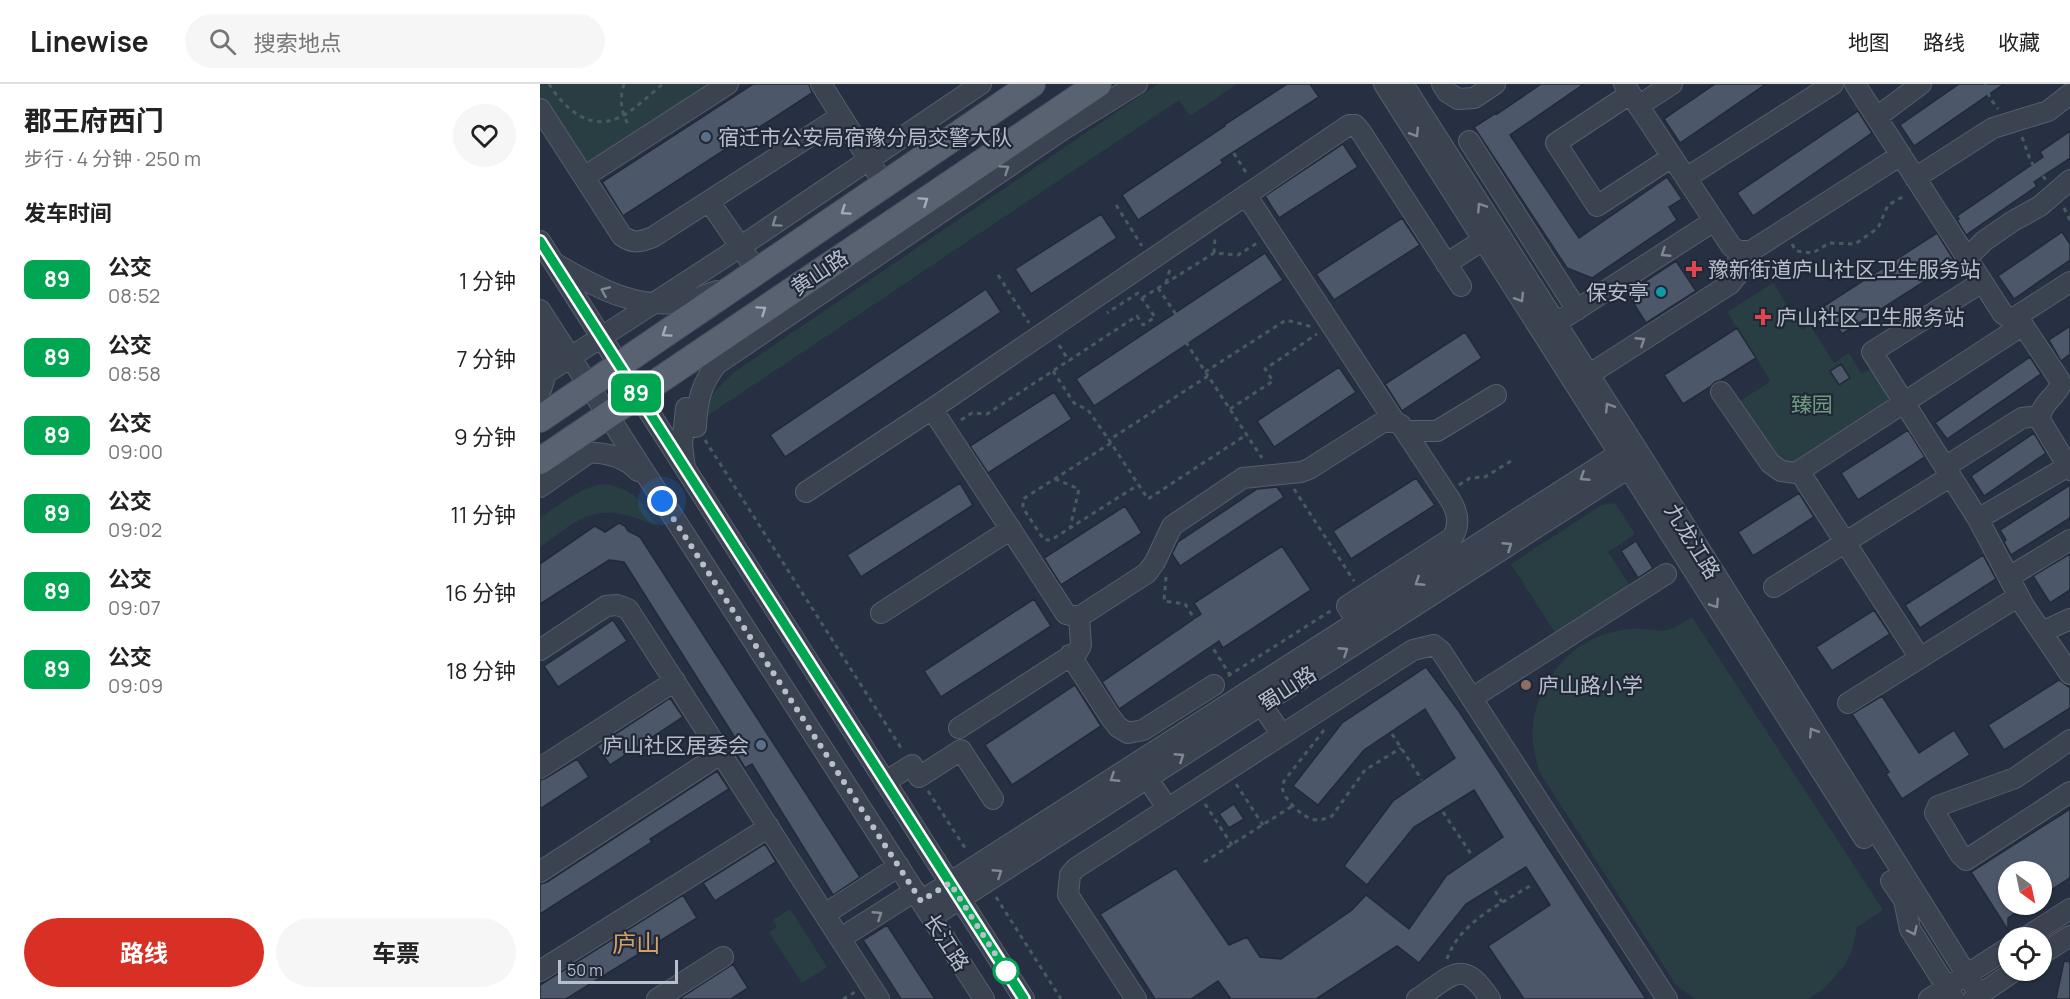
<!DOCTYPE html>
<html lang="zh">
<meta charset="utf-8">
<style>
body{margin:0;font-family:Manrope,"Noto Sans SC",sans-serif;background:#f6f6f6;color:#222;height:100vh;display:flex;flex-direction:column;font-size:22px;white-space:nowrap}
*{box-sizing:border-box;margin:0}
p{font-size:20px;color:#767676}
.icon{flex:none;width:33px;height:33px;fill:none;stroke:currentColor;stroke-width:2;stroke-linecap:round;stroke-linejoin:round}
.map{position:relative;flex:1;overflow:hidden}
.sheet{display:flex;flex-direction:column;background:#fff;width:540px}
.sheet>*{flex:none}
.badge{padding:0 12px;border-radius:9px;font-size:21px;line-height:39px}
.needle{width:39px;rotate:147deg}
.tools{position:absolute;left:1458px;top:777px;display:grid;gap:12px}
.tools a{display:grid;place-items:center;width:54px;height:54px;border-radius:50%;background:#fff;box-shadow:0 2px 4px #0004;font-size:30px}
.scale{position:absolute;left:18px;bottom:15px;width:120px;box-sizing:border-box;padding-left:6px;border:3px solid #b8becb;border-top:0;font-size:16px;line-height:21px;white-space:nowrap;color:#b8becb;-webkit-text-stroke:4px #202837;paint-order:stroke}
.you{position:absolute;width:30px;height:30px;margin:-15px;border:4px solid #fff;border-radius:50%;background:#1a73e8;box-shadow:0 0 0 9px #1a73e833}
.map>.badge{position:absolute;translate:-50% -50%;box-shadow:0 0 0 3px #fff}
h2{padding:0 24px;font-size:22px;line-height:54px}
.round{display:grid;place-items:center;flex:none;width:63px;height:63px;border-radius:32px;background:#f6f6f6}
.overview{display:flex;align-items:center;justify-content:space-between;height:102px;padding:0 24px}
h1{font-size:28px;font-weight:700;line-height:45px}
.cta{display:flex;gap:12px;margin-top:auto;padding:12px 24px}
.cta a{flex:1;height:69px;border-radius:36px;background:#d93025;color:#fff;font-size:24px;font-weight:700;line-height:69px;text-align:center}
.cta a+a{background:#f6f6f6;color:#222}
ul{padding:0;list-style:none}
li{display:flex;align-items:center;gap:18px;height:78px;padding:0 24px}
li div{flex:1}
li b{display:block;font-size:22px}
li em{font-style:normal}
li .badge{min-width:66px;font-weight:700;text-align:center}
header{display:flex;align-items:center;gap:36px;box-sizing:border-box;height:84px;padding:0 30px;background:#fff;border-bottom:2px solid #e0e0e0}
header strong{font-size:28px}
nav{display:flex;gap:33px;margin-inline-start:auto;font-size:21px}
.search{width:420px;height:54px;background:#f6f6f6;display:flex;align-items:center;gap:15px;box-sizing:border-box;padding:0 21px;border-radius:33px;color:#767676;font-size:22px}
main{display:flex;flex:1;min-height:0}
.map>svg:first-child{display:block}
</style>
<header>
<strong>Linewise</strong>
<div class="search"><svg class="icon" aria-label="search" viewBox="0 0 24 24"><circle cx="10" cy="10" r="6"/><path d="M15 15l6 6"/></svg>搜索地点</div>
<nav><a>地图</a><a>路线</a><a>收藏</a></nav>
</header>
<main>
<section class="sheet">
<div class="overview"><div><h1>郡王府西门</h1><p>步行 · 4 分钟 · 250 m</p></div><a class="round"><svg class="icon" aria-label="heart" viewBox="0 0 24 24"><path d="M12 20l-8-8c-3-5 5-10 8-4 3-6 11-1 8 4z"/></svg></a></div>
<h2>发车时间</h2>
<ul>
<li><span class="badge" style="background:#00a651;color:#fff">89</span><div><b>公交</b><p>08:52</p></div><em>1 分钟</em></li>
<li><span class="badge" style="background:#00a651;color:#fff">89</span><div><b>公交</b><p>08:58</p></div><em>7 分钟</em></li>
<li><span class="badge" style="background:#00a651;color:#fff">89</span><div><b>公交</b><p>09:00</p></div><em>9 分钟</em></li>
<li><span class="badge" style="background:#00a651;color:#fff">89</span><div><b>公交</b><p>09:02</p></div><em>11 分钟</em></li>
<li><span class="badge" style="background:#00a651;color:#fff">89</span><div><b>公交</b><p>09:07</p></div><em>16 分钟</em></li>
<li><span class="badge" style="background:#00a651;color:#fff">89</span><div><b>公交</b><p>09:09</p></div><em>18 分钟</em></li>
</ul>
<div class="cta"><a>路线</a><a>车票</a></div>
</section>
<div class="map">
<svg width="1530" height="915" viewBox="0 0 1530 915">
<rect width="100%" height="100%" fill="#273042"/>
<path fill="#293e43" d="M0 0H174L47 80 43 79 39 75 0 14Z
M618 0H697L650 32 639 16 161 336 175 307 193 289Z
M1233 199 1262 246 1270 241 1294 279 1309 269 1321 289 1333 285C1341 296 1350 305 1348 320L1246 384 1197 319 1231 297 1187 228Z
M66 400C99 408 99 415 117 442 105 438 93 432 81 430 46 423 26 445 0 463V434C21 420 41 402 66 400Z
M1075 419 1095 450 1068 468 1090 502 1016 550 971 480 1062 421Z
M1152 533 1343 826 1317 843 1312 867 1304 882 1285 904 1268 915H1155L1136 901 999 687C995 672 991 656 993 641 998 597 1032 555 1077 547 1084 546 1092 544 1100 545 1108 545 1119 548 1127 546 1135 545 1145 537 1152 533Z
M250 825 287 883 262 899 229 848 237 843 233 836Z"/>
<path fill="#4d576a" stroke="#222a39" stroke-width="1.5" d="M213 0H269L272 9 83 132 62 98Z
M747 0H770L779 13 681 76 683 79 598 136 582 111 685 42 684 41Z
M1001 0H1044L970 51 1039 154 1127 93 1142 115 1129 123 1137 136 1052 194 1027 184 934 43 956 29 957 30Z
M1175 0H1226L1140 59 1124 35Z
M1419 0H1464L1374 62 1360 41Z
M1318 27 1332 49 1213 132 1197 109Z
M1530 47V74L1494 98 1497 102 1426 151 1417 136 1419 135 1417 132 1503 73 1500 68Z
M803 60 818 83 739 134 725 112Z
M561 130 577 154 491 210 475 185Z
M862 134 880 161 794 216 776 190Z
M1522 148 1530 160V176L1474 215 1458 192Z
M1397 149 1415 178 1302 250 1284 222Z
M725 169 743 196 554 322 536 295Z
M1136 177 1156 207 1106 239 1087 209Z
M446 205 461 228 245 373 230 351Z
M1530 242V270L1521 277 1509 256Z
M1197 244 1216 274 1181 296 1175 298 1170 303 1143 320 1124 291Z
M925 248 942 274 862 327 845 300Z
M1490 273 1501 290 1407 355 1395 339Z
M1301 280 1310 294 1299 301 1290 287Z
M799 283 816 308 734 363 717 337Z
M514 308 532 335 448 389 430 362Z
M1368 346 1385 373 1318 416 1301 389Z
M1494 349 1506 369 1444 412 1431 392Z
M876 394 895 421 811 475 793 447Z
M420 399 433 421 321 493 307 471Z
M1530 401V434L1471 471 1464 458 1466 456 1460 446Z
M737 403 744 413 640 482 632 470 638 458 717 405Z
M1259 409 1274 433 1213 472 1198 448Z
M585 422 602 449 521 501 504 474Z
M79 439 85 442 88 447 100 453 320 793 293 811 212 680 205 684 193 664 199 660 84 478 69 476 0 520V480L55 442 65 448Z
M1096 457 1113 484 1098 494 1081 467Z
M742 462 771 506 683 564 679 557 579 625 562 598 661 530 654 519Z
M1530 470V506L1510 519 1493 492Z
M1443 471 1456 495 1380 544 1365 521Z
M494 515 511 542 401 613 384 587Z
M1334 526 1350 550 1292 587 1276 563Z
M73 536 87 557 18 603 4 582Z
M886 583 918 626 967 700 1106 915H984L948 862 1010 821 986 783 926 820 879 879 857 862 776 915H691L678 897 651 915H615L560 830 636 784 689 861 707 853 720 873 741 875 812 826 826 811 869 845 906 792 963 753 934 706 874 743 827 801 804 782 853 717 915 674 885 625 824 666 778 721 753 702 802 639Z
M1519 596 1530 604V624L1464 666 1448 641Z
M535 601 561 642 472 701 445 661Z
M1342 612 1379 669 1414 646 1430 671 1362 715 1346 690 1349 688 1312 630Z
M130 614 143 633 70 681 57 662Z
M37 675 49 693 0 725V696L6 694Z
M177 687 189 705 110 755 112 758 0 830V800L7 798Z
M694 720 704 735 689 744 679 730Z
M1530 725V794L1502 812V788H1468V820H1489L1468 834V846L1431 788Z
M225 760 236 778 175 817 163 799Z
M143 811 157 834 26 915H0V901Z
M347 841 395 915H361L323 856Z
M1524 877 1530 878V915H1516Z
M193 880 208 904 191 915H139Z"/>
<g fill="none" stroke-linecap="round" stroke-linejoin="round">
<g stroke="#565e6c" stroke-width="22">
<path id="minor" d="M281 0 344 100
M844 0 1324 754
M863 0 1103 375 1442 915
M902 0 907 8 918 15 934 14 955 0
M1084 0 1191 162 1198 167H1211L1361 71
M1315 0 1463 230 1483 241 1519 295 1521 300C1515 314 1500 320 1500 336L1530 386
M1090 10 1016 59 1057 122 1132 73
M1098 22 1132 0
M0 25 82 152C93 160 101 158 113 153L301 32
M1337 33 1381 0
M929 57 1037 226
M44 93 188 0
M1146 94 1293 0
M1375 94 1453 44 1508 27 1530 10
M706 111 855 338
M169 117 217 187
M0 157 484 915
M1427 174 1444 157 1473 137 1500 122 1530 96
M16 180C57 204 101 229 151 216 159 214 168 210 177 207
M906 180 954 149
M1442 198 1332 268 1438 435 1484 522 1530 590
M0 226 444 915
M1471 236 1530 198
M1005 246 1174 137
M0 293 200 163 441 0
M1039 297 1190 200 1199 189 1198 167
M0 308C11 277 11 272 1 241
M1181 308 1230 379 1241 387 1256 389 1483 241
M392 325 526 530 539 533 607 489 615 478 632 442 703 394 761 388 769 385 843 338H855L861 341 911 417C918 429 920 442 912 454L807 522 827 553
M156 343C157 318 161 300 177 280L524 45 597 0
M866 347H897L956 311
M8 377C37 366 75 363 98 387
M1405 383 1482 334 1500 332
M145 384 142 361 146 324
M1259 387 1380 574
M0 403 47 370
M266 408 392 325 809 41H815L821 48 921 202
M1438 435 1530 381
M1469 493 1530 456
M1234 503 1411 392
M341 529 471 445
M1502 548 1530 535
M0 566 66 522 77 521 88 525 339 915
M530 571 571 634 578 643 588 649 603 646 674 601
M932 614 1126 490
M1308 619 1479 512
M721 620 742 651
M419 644 538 567 541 561 539 533
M1530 656 1475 694 1398 722 1395 729 1420 770 1426 776 1530 708
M0 684 135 597
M607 694 628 725
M345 698 372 681 379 693 421 666 453 715
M0 788 182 669
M1351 797 1364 816 1370 845 1414 915
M381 817 1088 364
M285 830 359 782
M392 833 1098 378
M301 854 375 807
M1485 854 1530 825
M1502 870 1530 852
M0 887 229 743
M117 915 183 873
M596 915 528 811 530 791 536 784 873 566 894 561 901 567 1127 915
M877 915C912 892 922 872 950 915
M1389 915 1468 864
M1433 915 1476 886"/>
</g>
<g stroke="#454c5b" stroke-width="28">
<path id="major" d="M0 335 492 0
M0 377 558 0"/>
</g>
<path stroke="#475b5f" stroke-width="3" stroke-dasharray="4.5 4.5" stroke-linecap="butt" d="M9 0C23 23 48 47 78 34 94 27 109 11 123 0
M84 0C79 15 81 30 90 43
M1445 0 1450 14 1458 25
M1482 53 1491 78 1506 96
M684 54 707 90
M576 121 602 162
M1524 124 1530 136
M1252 160 1256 167 1273 169 1289 159 1315 160 1338 144 1348 121 1366 111
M674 169 675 153
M458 191 489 239
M626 199 630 185
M618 204 648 248 647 260 722 374
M602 214 674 169 698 171 717 159
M519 261 529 277
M513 287 534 319 548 326 569 356
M665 288 746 236 773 243
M668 292 569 356 608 415 706 351
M690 325 733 297 725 285 777 250
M421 336 432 329 447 330 597 232 603 241 615 233 598 209 567 229
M165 356 363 667
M571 359 483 415V424L504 456H511L598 401
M515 395 539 405 530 444
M919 401 930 394 945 393 971 377
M754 405 814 497
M626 493 624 517 645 520 690 591
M688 592 792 526
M784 646 744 697C743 700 742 704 743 707 745 716 763 733 772 735 779 737 785 735 792 732L825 686 861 664
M852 650 882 696
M696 700 723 741
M388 707 427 767
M665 720 692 761
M903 728 931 770
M664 778 754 721
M955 807 962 818
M456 813 521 915
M907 875C919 839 960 820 990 802
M303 915 315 908"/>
<use href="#minor" stroke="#3b4351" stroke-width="20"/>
<use href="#major" stroke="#596271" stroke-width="26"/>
</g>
<defs><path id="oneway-chevron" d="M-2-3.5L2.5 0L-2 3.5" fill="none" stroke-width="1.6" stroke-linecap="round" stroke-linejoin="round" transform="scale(1.5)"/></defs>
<g stroke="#808794">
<use href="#oneway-chevron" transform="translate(875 49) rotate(58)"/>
<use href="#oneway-chevron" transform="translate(465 85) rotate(-34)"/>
<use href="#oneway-chevron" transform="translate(941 123) rotate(-123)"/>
<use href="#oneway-chevron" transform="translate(236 139) rotate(146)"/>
<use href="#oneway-chevron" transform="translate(1125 169) rotate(147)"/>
<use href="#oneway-chevron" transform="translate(65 207) rotate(-157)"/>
<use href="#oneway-chevron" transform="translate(980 214) rotate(58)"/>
<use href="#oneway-chevron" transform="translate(1101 257) rotate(-33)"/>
<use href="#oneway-chevron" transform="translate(1069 323) rotate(-122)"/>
<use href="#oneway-chevron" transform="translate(1044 393) rotate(147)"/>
<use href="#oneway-chevron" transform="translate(968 462) rotate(-33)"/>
<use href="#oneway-chevron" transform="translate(879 498) rotate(147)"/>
<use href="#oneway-chevron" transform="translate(1175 520) rotate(57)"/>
<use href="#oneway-chevron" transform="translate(804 567) rotate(-33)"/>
<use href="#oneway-chevron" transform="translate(1273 648) rotate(-122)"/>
<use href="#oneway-chevron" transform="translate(640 673) rotate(-33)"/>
<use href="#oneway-chevron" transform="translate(574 694) rotate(147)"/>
<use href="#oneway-chevron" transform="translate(458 789) rotate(-33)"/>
<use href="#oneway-chevron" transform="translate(338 831) rotate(-33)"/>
<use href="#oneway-chevron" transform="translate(1373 847) rotate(65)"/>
</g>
<g stroke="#a5acb9">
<use href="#oneway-chevron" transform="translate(384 117) rotate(-34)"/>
<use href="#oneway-chevron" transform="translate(305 127) rotate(146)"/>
<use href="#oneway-chevron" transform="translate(222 226) rotate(-34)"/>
<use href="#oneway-chevron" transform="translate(126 249) rotate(146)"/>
</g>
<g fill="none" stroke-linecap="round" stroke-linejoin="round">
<g stroke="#fff" stroke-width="14">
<path id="line" d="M0 157 484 915"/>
</g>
<use href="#line" stroke="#00a651" stroke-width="9"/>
<path stroke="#b8becb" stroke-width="6" stroke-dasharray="0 10.8" d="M122 417 381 817 410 799 466 887"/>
</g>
<g fill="#5c6f8a" stroke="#202837" stroke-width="2">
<circle cx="166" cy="53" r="6"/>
<circle cx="221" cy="661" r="6"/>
</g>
<g fill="#e0444e" stroke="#202837" stroke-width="2">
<path d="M1151 176h6v6h6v6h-6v6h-6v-6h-6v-6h6z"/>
<path d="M1220 224h6v6h6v6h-6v6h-6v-6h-6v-6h6z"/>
</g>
<circle fill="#0f9aa8" stroke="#202837" stroke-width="2" cx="1121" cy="208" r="6"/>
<circle fill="#8d6e63" stroke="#202837" stroke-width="2" cx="986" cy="601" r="6"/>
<circle fill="#fff" stroke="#00a651" stroke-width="3" cx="466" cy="887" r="12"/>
<g text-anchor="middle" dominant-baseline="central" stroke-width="4.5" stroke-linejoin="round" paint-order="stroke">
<g font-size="21" fill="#b8becb" stroke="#202837" text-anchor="start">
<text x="178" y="53">宿迁市公安局宿豫分局交警大队</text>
<text x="1168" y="185">豫新街道庐山社区卫生服务站</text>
<text x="1109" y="208" text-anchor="end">保安亭</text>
<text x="1236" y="233">庐山社区卫生服务站</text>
<text x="998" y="601">庐山路小学</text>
<text x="209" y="661" text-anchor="end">庐山社区居委会</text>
</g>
<g font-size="21" fill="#b8becb" stroke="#202837">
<text transform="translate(279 188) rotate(-34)">黄山路</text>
<text transform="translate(1153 457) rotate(58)">九龙江路</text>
<text transform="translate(747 604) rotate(-33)">蜀山路</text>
<text transform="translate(407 858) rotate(57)">长江路</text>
</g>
<g font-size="21" fill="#6f9c7c" stroke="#202837">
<text x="1272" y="320">臻园</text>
</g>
<g font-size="24" fill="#d59f69" stroke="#202837">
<text x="96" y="858">庐山</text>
</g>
</g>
</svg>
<div class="tools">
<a><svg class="needle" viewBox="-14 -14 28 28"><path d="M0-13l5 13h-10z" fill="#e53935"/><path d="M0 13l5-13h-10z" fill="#767676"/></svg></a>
<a><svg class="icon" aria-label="locate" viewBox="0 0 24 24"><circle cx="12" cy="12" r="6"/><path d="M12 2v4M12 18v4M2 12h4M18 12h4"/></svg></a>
</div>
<div class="scale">50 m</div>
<div class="you" style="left:122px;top:417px"></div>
<b class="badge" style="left:96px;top:309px;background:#00a651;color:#fff">89</b>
</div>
</main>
